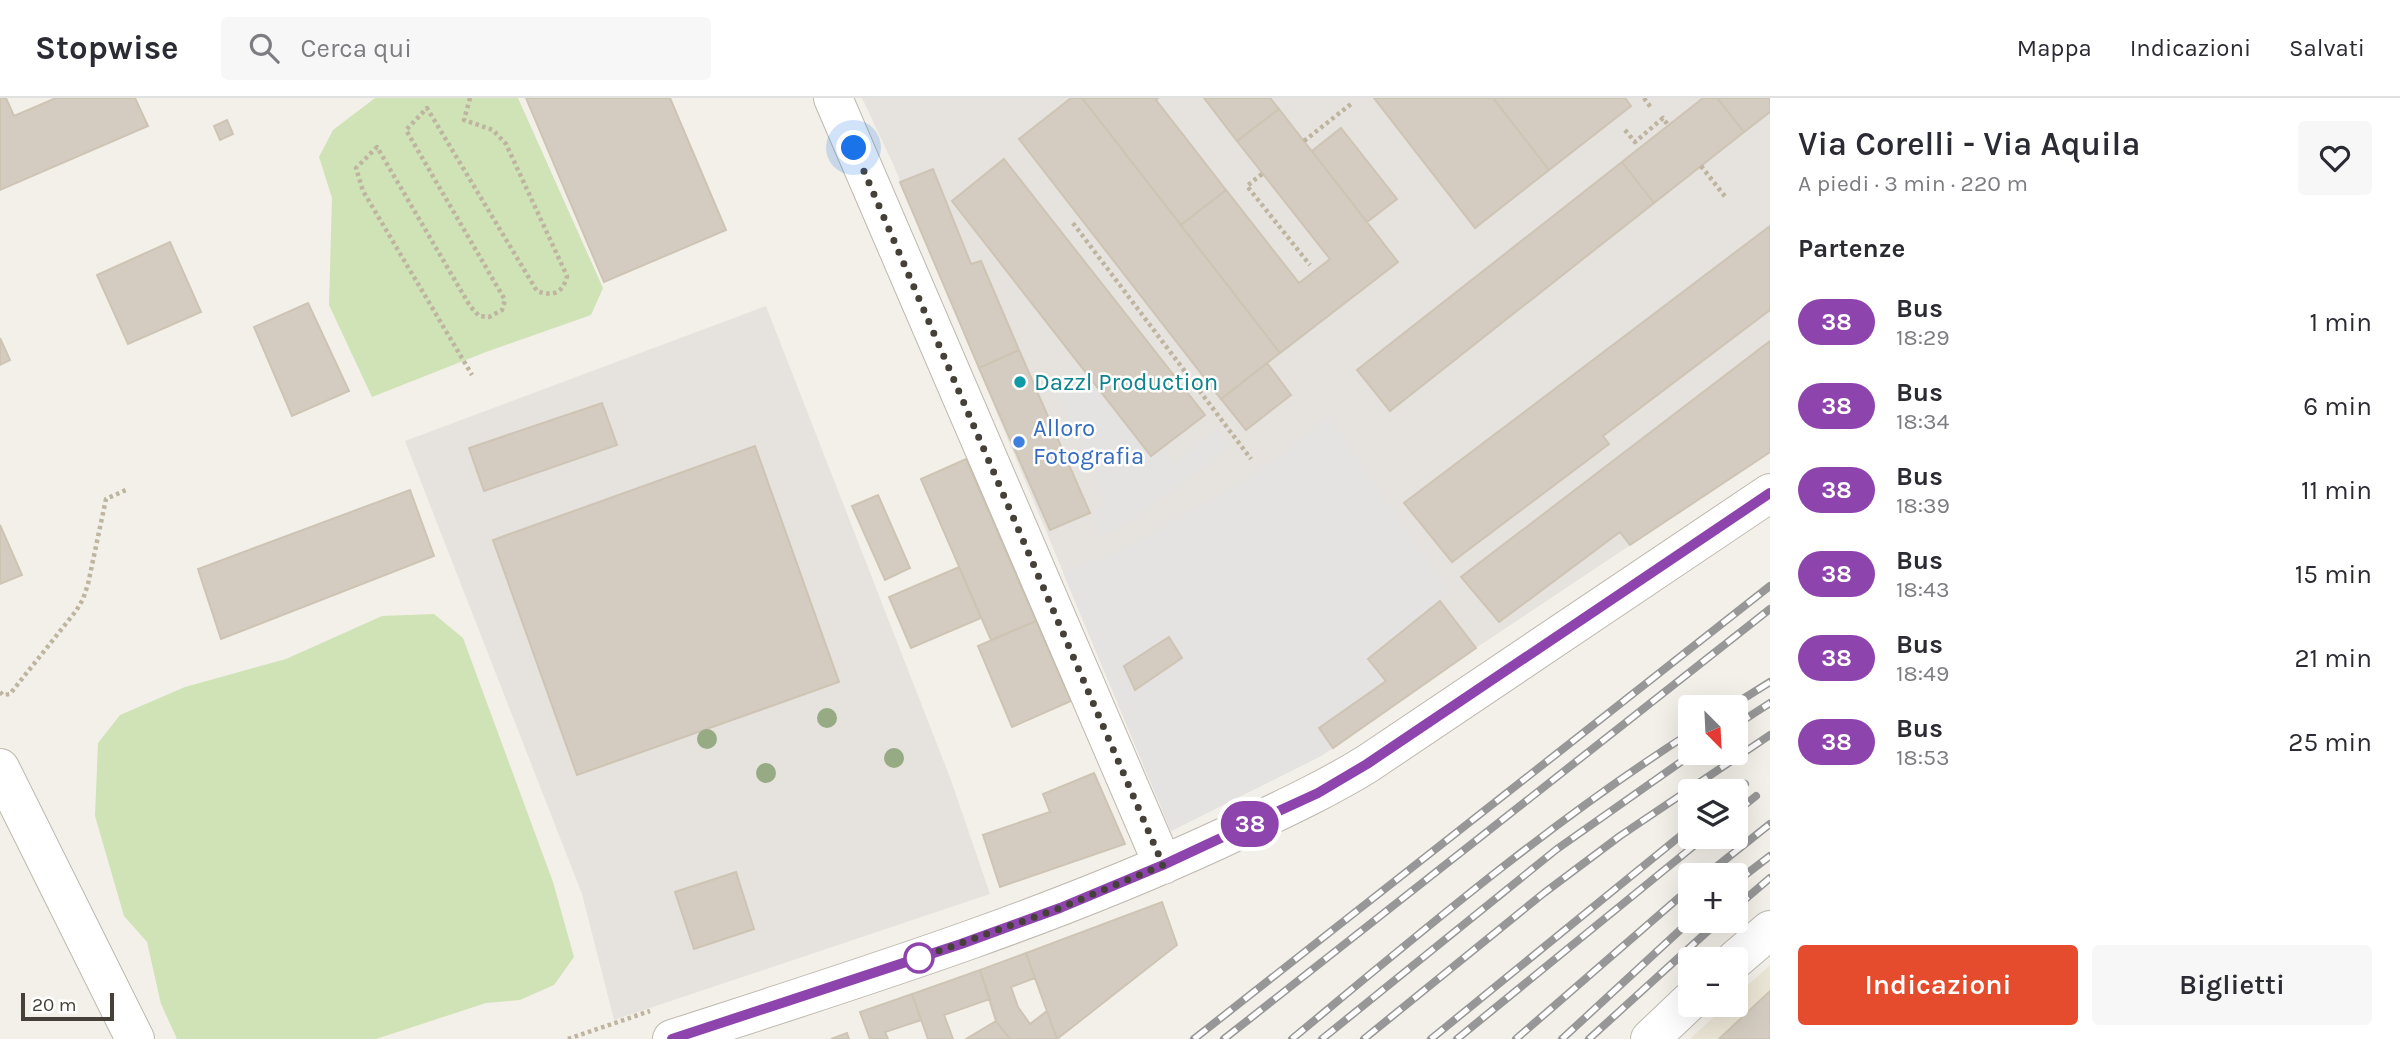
<!DOCTYPE html>
<html lang="it">
<meta charset="utf-8">
<style>
body{margin:0;font-family:Karla,sans-serif;background:#f7f7f7;color:#2b2b33;height:100vh;display:flex;flex-direction:column;font-size:26px;white-space:nowrap}
*{box-sizing:border-box;margin:0}
p{font-size:23px;color:#7c7c81}
.icon{flex:none;width:38px;height:38px;fill:none;stroke:currentColor;stroke-width:2;stroke-linecap:round;stroke-linejoin:round}
.map{position:relative;flex:1;overflow:hidden}
.sheet{display:flex;flex-direction:column;background:#fff;width:630px}
.sheet>*{flex:none}
.badge{padding:0 14px;border-radius:23px;font-size:24px;line-height:46px}
.needle{width:46px;rotate:156deg}
.buttons{position:absolute;left:1678px;top:597px;display:grid;gap:14px}
.buttons a{display:grid;place-items:center;width:70px;height:70px;border-radius:7px;background:#fff;box-shadow:0 7px 28px #0002;font-size:35px}
.scale{position:absolute;left:21px;bottom:18px;width:93px;box-sizing:border-box;padding-left:7px;border:4px solid #464138;border-top:0;font-size:19px;line-height:24px;white-space:nowrap;color:#464138;-webkit-text-stroke:5px #fff;paint-order:stroke}
.you{position:absolute;width:35px;height:35px;margin:-18px;border:5px solid #fff;border-radius:50%;background:#1a73e8;box-shadow:0 0 0 10px #1a73e833}
.map>.badge{position:absolute;translate:-50% -50%;box-shadow:0 0 0 4px #fff}
h2{padding:0 28px;font-size:26px;line-height:63px}
.round{display:grid;place-items:center;flex:none;width:74px;height:74px;border-radius:7px;background:#f7f7f7}
.head{display:flex;align-items:center;justify-content:space-between;height:119px;padding:0 28px}
h1{font-size:33px;font-weight:600;line-height:52px}
.action{display:flex;gap:14px;margin-top:auto;padding:14px 28px}
.action a{flex:1;height:80px;border-radius:7px;background:#e54c2e;color:#fff;font-size:28px;font-weight:600;line-height:80px;text-align:center}
.action a+a{background:#f7f7f7;color:#2b2b33}
ul{padding:0;list-style:none}
li{display:flex;align-items:center;gap:21px;height:84px;padding:0 28px}
li div{flex:1}
li b{display:block;font-size:26px}
li em{font-style:normal}
li .badge{min-width:77px;font-weight:700;text-align:center}
header{display:flex;align-items:center;gap:42px;box-sizing:border-box;height:98px;padding:0 35px;background:#fff;border-bottom:2px solid #e1e1e2}
header strong{font-size:33px}
nav{display:flex;gap:38px;margin-inline-start:auto;font-size:24px}
.search{width:490px;height:63px;background:#f7f7f7;display:flex;align-items:center;gap:18px;box-sizing:border-box;padding:0 24px;border-radius:7px;color:#7c7c81;font-size:26px}
main{display:flex;flex:1;min-height:0}
.map>svg:first-child{display:block}
</style>
<header>
<strong>Stopwise</strong>
<div class="search"><svg class="icon" aria-label="search" viewBox="0 0 24 24"><circle cx="10" cy="10" r="6"/><path d="M15 15l6 6"/></svg>Cerca qui</div>
<nav><a>Mappa</a><a>Indicazioni</a><a>Salvati</a></nav>
</header>
<main>
<div class="map">
<svg width="1770" height="941" viewBox="0 0 1770 941">
<rect width="100%" height="100%" fill="#f3f0e9"/>
<path fill="#e6e2de" d="M862 0H1770V354L1476 550 1321 658 1171 733 894 68Z
M766 208 951 682 990 796 614 922 582 796 405 343Z"/>
<path fill="#ebe5d5" d="M1770 867V941H1690L1727 907 1736 906V898Z"/>
<path fill="#cfe3b6" d="M375 0H518L603 190 591 217 486 254 372 299 329 207 332 100 319 59 333 32Z
M434 516 463 540 553 784 574 859 554 887 520 902 486 905 376 941H177L161 906 147 844 124 818 95 718 98 645 120 617 185 589 286 561 382 518Z"/>
<path fill="#e5e3e1" d="M1084 271 1163 349 1174 364 1217 331 1231 350 1117 432 1100 438 1090 415 1106 408 1055 292Z
M1328 318 1451 494 1369 561 1386 583 1320 630 1333 650 1321 658 1171 733 1063 475 1112 456 1185 417 1269 366Z"/>
<path fill="#d4ccc0" stroke="#cec4b4" stroke-width="2" d="M0 0H6L14 18 56 0H135L148 28 0 92Z
M526 0H670L726 132 604 184Z
M1071 0H1082L1280 255 1221 301 1019 41Z
M1082 0H1158L1156 2 1226 92 1181 127Z
M1204 0H1270L1279 11 1237 43Z
M1374 0H1493L1549 72 1475 130Z
M1493 0H1625L1631 8 1549 72Z
M1703 0H1717L1744 34 1654 105 1622 64Z
M1717 0H1770V14L1744 34Z
M1279 11 1398 164 1280 255 1181 127 1226 92 1299 185 1330 161 1237 43Z
M227 22 233 36 220 42 214 28Z
M1341 30 1397 101 1367 124 1312 53Z
M1004 61 1205 317 1151 358 952 103Z
M1622 64 1654 105 1390 313 1357 272Z
M933 71 971 166 981 163 1019 252 979 270 900 84Z
M1770 128V212L1603 338 1609 346 1452 464 1404 405Z
M170 144 201 214 128 246 97 177Z
M308 205 349 293 292 318 254 229Z
M0 240 10 262 0 267Z
M1770 243V354L1630 447 1620 434 1499 524 1461 479Z
M1019 252 1090 415 1050 432 979 270Z
M1267 265 1291 297 1246 332 1221 301Z
M602 305 617 347 484 393 469 350Z
M755 348 839 584 577 677 493 442Z
M966 361 1036 523 991 542 921 381Z
M410 392 434 458 221 541 198 471Z
M878 397 910 470 885 482 852 408Z
M0 427 22 477 0 486Z
M959 469 981 520 911 550 889 499Z
M1440 503 1476 550 1333 650 1319 630 1386 583 1368 561Z
M1036 523 1071 603 1012 629 978 548Z
M1169 539 1182 560 1135 592 1124 568Z
M1094 675 1125 746 1000 789 983 737 1050 714 1043 696Z
M736 774 754 831 694 851 675 794Z
M1162 804 1177 847 1057 941 1026 855Z
M1026 855 1035 880 1011 889 1018 909 1030 926 1047 913 1057 941H1010L996 923 980 872Z
M980 872 990 901 944 917 953 941H928L912 896Z
M1770 893V941H1719Z
M912 896 921 922 885 934 888 941H870L860 914Z
M996 923 1010 941H966Z
M847 935 849 941H831Z"/>
<g fill="none" stroke-linecap="round" stroke-linejoin="round">
<g stroke="#beb8ad" stroke-width="40">
<path id="minor" d="M833 0 1163 767
M0 670 135 941
M1736 861 1770 832
M672 941C857 881 1043 823 1220 741 1270 717 1320 695 1367 666L1770 395
M1650 941 1690 903"/>
</g>
<path stroke="#beb49f" stroke-width="4.5" stroke-dasharray="3.5 3.5" stroke-linecap="butt" d="M470 0 464 22 493 32 506 46 567 178C563 195 553 199 537 193L427 10 406 32 505 202 502 212 489 219 479 218 470 208 377 49 356 70 363 93 472 277
M1644 0 1652 11
M1625 32 1635 44 1663 20 1668 27
M1304 43 1351 6
M1701 68 1727 101
M1262 76 1247 88 1310 167
M1073 125 1251 361
M0 594 3 597 10 596 76 513 83 501 88 486 106 401 128 391
M568 941 650 913"/>
<use href="#minor" stroke="#fff" stroke-width="38"/>
<g stroke="#979797" stroke-width="8">
<path id="rail" d="M1730 609 1770 584
M1736 627 1770 605
M1736 693 1745 686
M1736 714 1756 698
M1706 777 1770 726
M1736 784 1770 758
M1736 809 1770 780
M1194 941 1770 488
M1224 941 1770 511
M1292 941C1421 834 1549 725 1690 635
M1322 941 1557 751 1695 654
M1364 941 1544 795 1620 738 1770 637
M1431 941 1690 730
M1457 941 1706 738
M1516 941 1690 790
M1562 941 1691 822
M1589 941 1720 822"/>
</g>
<use href="#rail" stroke="#fff" stroke-width="5" stroke-dasharray="16" stroke-linecap="butt"/>
</g>
<g fill="#96ab84">
<circle cx="827" cy="620" r="10"/>
<circle cx="707" cy="641" r="10"/>
<circle cx="894" cy="660" r="10"/>
<circle cx="766" cy="675" r="10"/>
</g>
<g fill="none" stroke-linecap="round" stroke-linejoin="round">
<g stroke="#fff" stroke-width="16">
<path id="line" d="M672 941 961 846 1060 810 1163 767 1268 718 1318 695 1367 666 1770 395"/>
</g>
<use href="#line" stroke="#8e44ad" stroke-width="10"/>
<path stroke="#464138" stroke-width="7" stroke-dasharray="0 12.6" d="M854 50 1163 767 1060 810 919 860"/>
</g>
<circle fill="#0f9aa8" stroke="#fff" stroke-width="2.5" cx="1020" cy="284" r="7"/>
<circle fill="#3f7fe0" stroke="#fff" stroke-width="2.5" cx="1019" cy="344" r="7"/>
<circle fill="#fff" stroke="#8e44ad" stroke-width="3.5" cx="919" cy="860" r="14"/>
<g text-anchor="middle" dominant-baseline="central" stroke-width="5" stroke-linejoin="round" paint-order="stroke">
<g font-size="24" fill="#0d838f" stroke="#fff" text-anchor="start">
<text x="1034" y="284">Dazzl Production</text>
</g>
<g font-size="24" fill="#366cbe" stroke="#fff" text-anchor="start">
<text x="1033" y="330">Alloro<tspan x="1033" dy="28">Fotografia</tspan></text>
</g>
</g>
</svg>
<div class="buttons">
<a><svg class="needle" viewBox="-14 -14 28 28"><path d="M0-13l5 13h-10z" fill="#e53935"/><path d="M0 13l5-13h-10z" fill="#7c7c81"/></svg></a>
<a><svg class="icon" aria-label="layers" viewBox="0 0 24 24"><path d="M12 4l9 5-9 5-9-5zM3 14l9 5 9-5"/></svg></a>
<a>+</a>
<a>−</a>
</div>
<div class="scale">20 m</div>
<div class="you" style="left:854px;top:50px"></div>
<b class="badge" style="left:1250px;top:726px;background:#8e44ad;color:#fff">38</b>
</div>
<section class="sheet">
<div class="head"><div><h1>Via Corelli - Via Aquila</h1><p>A piedi · 3 min · 220 m</p></div><a class="round"><svg class="icon" aria-label="heart" viewBox="0 0 24 24"><path d="M12 20l-8-8c-3-5 5-10 8-4 3-6 11-1 8 4z"/></svg></a></div>
<h2>Partenze</h2>
<ul>
<li><span class="badge" style="background:#8e44ad;color:#fff">38</span><div><b>Bus</b><p>18:29</p></div><em>1 min</em></li>
<li><span class="badge" style="background:#8e44ad;color:#fff">38</span><div><b>Bus</b><p>18:34</p></div><em>6 min</em></li>
<li><span class="badge" style="background:#8e44ad;color:#fff">38</span><div><b>Bus</b><p>18:39</p></div><em>11 min</em></li>
<li><span class="badge" style="background:#8e44ad;color:#fff">38</span><div><b>Bus</b><p>18:43</p></div><em>15 min</em></li>
<li><span class="badge" style="background:#8e44ad;color:#fff">38</span><div><b>Bus</b><p>18:49</p></div><em>21 min</em></li>
<li><span class="badge" style="background:#8e44ad;color:#fff">38</span><div><b>Bus</b><p>18:53</p></div><em>25 min</em></li>
</ul>
<div class="action"><a>Indicazioni</a><a>Biglietti</a></div>
</section>
</main>
